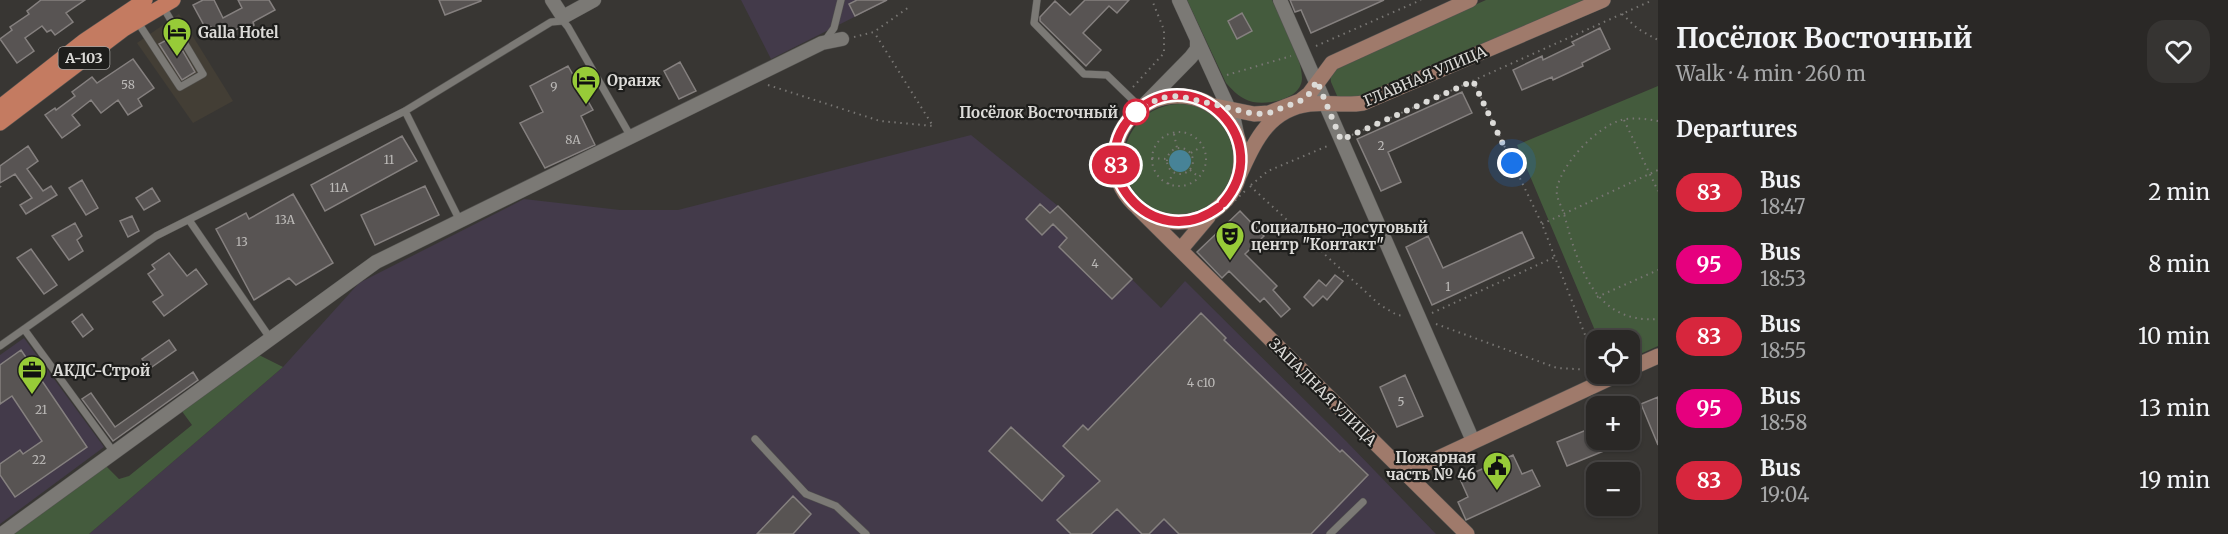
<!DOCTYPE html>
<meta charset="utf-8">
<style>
body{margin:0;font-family:Merriweather,serif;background:#363432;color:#f1f3f6;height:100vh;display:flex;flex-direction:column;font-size:22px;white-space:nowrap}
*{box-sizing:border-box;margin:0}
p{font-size:20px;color:#a5a6a7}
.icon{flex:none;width:33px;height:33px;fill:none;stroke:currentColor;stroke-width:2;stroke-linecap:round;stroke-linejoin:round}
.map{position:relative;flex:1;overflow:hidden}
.side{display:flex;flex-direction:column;background:#2a2826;width:570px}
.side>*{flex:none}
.badge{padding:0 12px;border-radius:20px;font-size:21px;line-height:39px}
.controls{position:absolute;left:1586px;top:330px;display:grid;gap:12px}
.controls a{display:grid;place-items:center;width:54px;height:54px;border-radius:12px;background:#2a2826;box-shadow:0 2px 4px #0004,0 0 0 2px #464443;font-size:30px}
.you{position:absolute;width:30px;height:30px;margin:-15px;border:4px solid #fff;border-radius:50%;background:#1a73e8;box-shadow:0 0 0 9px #1a73e833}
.map>.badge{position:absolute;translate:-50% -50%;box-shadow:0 0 0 3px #fff}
h2{padding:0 18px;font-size:22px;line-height:54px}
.round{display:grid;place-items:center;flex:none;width:63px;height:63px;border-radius:18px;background:#363432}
.headline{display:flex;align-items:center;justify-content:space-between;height:102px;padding:0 18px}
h1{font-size:28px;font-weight:700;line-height:45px}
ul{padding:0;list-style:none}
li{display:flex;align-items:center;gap:18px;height:72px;padding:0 18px}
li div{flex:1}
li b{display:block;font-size:22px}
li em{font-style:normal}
li .badge{min-width:66px;font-weight:700;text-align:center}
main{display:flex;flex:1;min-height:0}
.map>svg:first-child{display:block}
</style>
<main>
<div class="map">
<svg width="1658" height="534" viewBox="0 0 1658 534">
<rect width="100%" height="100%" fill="#383633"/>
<path fill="#433e35" d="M179 14 233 101 193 123 137 43Z"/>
<path fill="#433a4a" d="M741 0H888L771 59Z
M971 135 1058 206 1161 308 1185 281 1346 441 1436 534H89L283 367 359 283 524 199 620 210H678Z
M24 338 104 447 0 524V355Z"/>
<path fill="#445b3d" d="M1187 0H1272C1281 21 1302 56 1302 78 1302 99 1269 105 1253 102 1241 99 1234 92 1226 83Z
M1486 0H1585L1352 102 1338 98 1331 82 1330 73 1336 66Z
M1658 86V346L1629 359V340H1599L1517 145Z
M1124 160a56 56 0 1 1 112 0a56 56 0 1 1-112 0Z
M257 354 283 367 89 534H14L105 465 119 479 129 476 192 425 181 410Z"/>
<path fill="#478397" d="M1169 161a11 11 0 1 1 22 0a11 11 0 1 1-22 0Z"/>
<path fill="#585453" stroke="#85807f" stroke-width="1.5" d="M41 0H85L66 13 73 22 55 35 51 30 47 32 42 26 25 38 34 51 17 63 0 39 12 30 10 27 29 14 27 11Z
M203 0H214L223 18 242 8 238 0H269L275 10 253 22 254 25 244 30 243 26 217 39 211 27 206 29 193 5Z
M439 0H481V1L445 15Z
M857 0H887L855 16 849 4Z
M1085 0H1129L1117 13 1109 6 1083 33 1101 50 1086 66 1040 21V17L1055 1 1070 15Z
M1290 0H1384L1311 33 1301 10 1295 12Z
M1242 13 1252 31 1237 39 1228 21Z
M1600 28 1610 49 1582 63 1583 66 1553 80 1552 77 1522 90 1513 70 1542 56 1543 60 1574 45 1572 42Z
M174 36 195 72 182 80 159 44Z
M133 59 154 88 138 99 142 106 128 115 118 100 101 113 91 100 72 115 80 125 62 138 45 115 55 108 56 110 75 96 72 92 92 77 97 83Z
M680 62 696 91 679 99 664 71Z
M568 66 593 110 581 116 595 145 545 168 520 123 543 112 530 86Z
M1462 92 1472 113 1388 152 1401 182 1381 191 1357 139Z
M402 136 417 161 325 211 311 185Z
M28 146 38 161 27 169 43 191 51 186 57 195 26 214 20 205 32 198 15 174 0 183V166Z
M82 180 98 208 86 215 69 188Z
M425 186 439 215 375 245 361 215Z
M152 188 160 201 144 210 136 198Z
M293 194 333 263 296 285 289 278 254 300 216 229 246 213 249 219Z
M1040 204 1050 213 1058 206 1132 279 1112 299 1059 247 1067 238 1053 224 1042 235 1026 219Z
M1240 211 1264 236 1245 254 1277 286 1273 290 1290 309 1281 317 1264 298 1260 302 1229 271 1222 278 1197 252Z
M132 216 139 231 128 237 120 221Z
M75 223 82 236 77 240 83 251 69 260 52 236Z
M1522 232 1534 258 1432 305 1406 247 1428 236 1443 268Z
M31 249 57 285 44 294 17 258Z
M169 253 187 276 196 269 207 284 164 316 153 302 163 295 148 274 155 269 152 265Z
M1335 275 1343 281 1327 300 1323 296 1313 306 1304 297 1319 280 1326 286Z
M1201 313 1226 338 1224 340 1340 452 1342 450 1368 475 1311 534H1179L1164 519 1149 534H1142L1117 509 1091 534H1071L1057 520 1100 481 1063 446 1083 425 1088 430Z
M82 314 93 329 83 337 72 322Z
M169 340 176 350 149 369 142 359Z
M21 350 87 447 15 497 0 475V464L20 450 23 454 42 441 12 396 0 404V365Z
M193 372 198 380 113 441 82 399 91 393 115 427Z
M1405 375 1423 416 1397 427 1380 387Z
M1658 397V445L1641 404Z
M1596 426V440H1601L1606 450 1567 466 1557 442Z
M1011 427 1064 476 1042 501 989 451Z
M1513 455 1522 474 1532 470 1540 486 1466 520 1458 502 1468 497 1460 479Z
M793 496 811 514 793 534H757Z"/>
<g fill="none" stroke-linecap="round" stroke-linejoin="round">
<g stroke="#545350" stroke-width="8">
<path id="lane" d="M1037 0 1034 23 1084 74 1107 75 1141 108
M137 21 180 87 203 74 163 7
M824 42 834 28 841 0
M405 111 460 221
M189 220 270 338
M24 329 113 451
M0 346 156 236 405 111 551 22 563 21 568 27 631 137
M755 439 806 494 836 506 866 534
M1330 534 1363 502"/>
</g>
<g stroke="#545350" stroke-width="15">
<path id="street" d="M552 0 563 17 594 0
M1179 0 1234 120 1239 143
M1280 0 1473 441
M1141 108 1191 57 1197 49V40
M2 534 376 262 822 43 842 39"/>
</g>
<g stroke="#545350" stroke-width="16">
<path id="secondary" d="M1115 159a63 63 0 1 1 126 0a63 63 0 1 1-126 0Z
M1215 106 1254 114 1269 113 1300 101 1309 94 1332 63 1470 0
M1238 178C1254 144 1267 109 1310 104 1328 102 1345 106 1363 103L1603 0
M1138 208 1467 534
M1181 249 1208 217
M1629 369 1658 356
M1404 474 1619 374"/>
</g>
<g stroke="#545350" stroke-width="16">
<path id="primary" d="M0 107 84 41 145 0
M0 123 124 29 173 0"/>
</g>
<path stroke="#787673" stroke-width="2" stroke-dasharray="1.5 4.5" stroke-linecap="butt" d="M1622 14 1638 29 1658 40
M854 37 874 32 909 7
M1316 46 1421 0
M1227 75 1291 56
M1473 81 1542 224 1596 363
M768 85 880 121 933 126 874 32
M1133 87 1164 53V30L1152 0
M1624 120 1658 191
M1658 121C1647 119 1632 117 1621 120 1596 128 1563 162 1557 188 1555 196 1562 207 1564 214 1578 265 1594 324 1658 319
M1152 159a27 27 0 1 1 54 0a27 27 0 1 1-54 0Z
M1174 134 1177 148
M1352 135 1653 0
M1167 161a13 13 0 1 1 26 0a13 13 0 1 1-26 0Z
M1191 153 1201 147
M1152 158 1167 159
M1190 170 1199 177
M1168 184 1173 173
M1251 185 1268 171 1330 145
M0 186 3 190
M1250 186 1380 305 1397 315 1404 316
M1222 213 1246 190
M1542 224 1658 170
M1597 297 1658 270
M1432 313 1555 257
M1436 324 1557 368 1593 370"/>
<use href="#lane" stroke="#7b7975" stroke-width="7"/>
<use href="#street" stroke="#7b7975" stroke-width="14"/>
<use href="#secondary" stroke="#9f7a6b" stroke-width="15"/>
<use href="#primary" stroke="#c47b61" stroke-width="15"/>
</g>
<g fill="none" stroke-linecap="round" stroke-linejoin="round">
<g stroke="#fff" stroke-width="14">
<path id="line" d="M1219 207C1152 257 1076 165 1137 111 1196 60 1277 142 1223 203"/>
</g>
<use href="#line" stroke="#d7263d" stroke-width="9"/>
<path stroke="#dcdbd8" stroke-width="6" stroke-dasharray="0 10.8" d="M1136 112 1160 98 1178 96 1254 114 1269 113 1300 101 1309 94 1317 81 1341 140 1473 81 1512 163"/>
</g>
<defs>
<g id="hotel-pin" transform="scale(1.5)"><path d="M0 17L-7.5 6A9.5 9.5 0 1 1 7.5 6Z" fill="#97cb38" stroke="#1e1e1c"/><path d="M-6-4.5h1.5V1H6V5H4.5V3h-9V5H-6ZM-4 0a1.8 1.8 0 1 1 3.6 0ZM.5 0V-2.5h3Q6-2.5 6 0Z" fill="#111"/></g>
<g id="theatre-pin" transform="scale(1.5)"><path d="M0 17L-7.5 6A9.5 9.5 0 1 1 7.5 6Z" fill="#97cb38" stroke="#1e1e1c"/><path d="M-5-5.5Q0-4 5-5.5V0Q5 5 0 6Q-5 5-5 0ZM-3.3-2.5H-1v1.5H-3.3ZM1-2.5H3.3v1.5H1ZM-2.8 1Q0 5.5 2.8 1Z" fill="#111"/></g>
<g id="office-pin" transform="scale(1.5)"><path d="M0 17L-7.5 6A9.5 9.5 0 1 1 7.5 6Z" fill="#97cb38" stroke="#1e1e1c"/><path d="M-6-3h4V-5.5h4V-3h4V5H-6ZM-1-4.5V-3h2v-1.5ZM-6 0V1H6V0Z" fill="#111"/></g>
<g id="civic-pin" transform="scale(1.5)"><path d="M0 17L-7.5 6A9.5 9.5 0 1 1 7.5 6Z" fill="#97cb38" stroke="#1e1e1c"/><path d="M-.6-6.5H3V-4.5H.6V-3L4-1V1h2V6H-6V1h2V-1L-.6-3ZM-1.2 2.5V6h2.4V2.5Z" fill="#111"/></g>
</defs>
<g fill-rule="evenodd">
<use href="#hotel-pin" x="177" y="32"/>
<use href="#hotel-pin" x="586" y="80"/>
<use href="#theatre-pin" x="1230" y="236"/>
<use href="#office-pin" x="32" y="370"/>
<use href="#civic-pin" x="1497" y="466"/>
</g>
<circle fill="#fff" stroke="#d7263d" stroke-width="3" cx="1136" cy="112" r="12"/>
<g text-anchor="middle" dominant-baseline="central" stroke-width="4.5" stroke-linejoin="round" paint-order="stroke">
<g font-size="12" fill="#bbb9b7">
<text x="128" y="84">58</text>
<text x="554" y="86">9</text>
<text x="573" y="139">8А</text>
<text x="1381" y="145">2</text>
<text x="389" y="159">11</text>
<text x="339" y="187">11А</text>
<text x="285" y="219">13А</text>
<text x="242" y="241">13</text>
<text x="1095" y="263">4</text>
<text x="1448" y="286">1</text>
<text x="1201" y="382">4 с10</text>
<text x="1401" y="401">5</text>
<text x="41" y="409">21</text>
<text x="39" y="459">22</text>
</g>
<rect fill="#1e1e1c" stroke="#a3a2a0" stroke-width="1.5" x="58.5" y="47" width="51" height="22" rx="4.5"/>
<g font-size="14" font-weight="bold" fill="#dcdbd8">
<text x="84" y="58">А-103</text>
</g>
<g font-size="15" font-weight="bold" fill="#dcdbd8" stroke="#1e1e1c" text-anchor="start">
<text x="198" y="32">Galla Hotel</text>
<text x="607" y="80">Оранж</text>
<text x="1251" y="227">Социально-досуговый<tspan x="1251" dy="17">центр "Контакт"</tspan></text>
<text x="53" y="370">АКДС-Строй</text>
<text x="1476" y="457" text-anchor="end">Пожарная<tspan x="1476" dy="17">часть № 46</tspan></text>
</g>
<g font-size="15" fill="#dcdbd8" stroke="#1e1e1c">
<text transform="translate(1425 76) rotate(-23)">ГЛАВНАЯ УЛИЦА</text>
<text transform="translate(1323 392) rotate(45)">ЗАПАДНАЯ УЛИЦА</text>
</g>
<g font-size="15" font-weight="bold" fill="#dcdbd8" stroke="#1e1e1c" text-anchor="end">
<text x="1118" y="112">Посёлок Восточный</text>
</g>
</g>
</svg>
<div class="controls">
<a><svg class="icon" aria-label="locate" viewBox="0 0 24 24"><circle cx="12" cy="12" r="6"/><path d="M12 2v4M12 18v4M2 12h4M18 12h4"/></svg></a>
<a>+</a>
<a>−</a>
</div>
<div class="you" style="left:1512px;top:163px"></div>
<b class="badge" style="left:1116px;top:165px;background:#d7263d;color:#fff">83</b>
</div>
<section class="side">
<div class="headline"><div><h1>Посёлок Восточный</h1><p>Walk · 4 min · 260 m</p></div><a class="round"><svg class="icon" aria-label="heart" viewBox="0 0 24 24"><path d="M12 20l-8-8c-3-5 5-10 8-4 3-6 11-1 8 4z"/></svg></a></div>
<h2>Departures</h2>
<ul>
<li><span class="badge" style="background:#d7263d;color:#fff">83</span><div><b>Bus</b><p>18:47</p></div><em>2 min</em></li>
<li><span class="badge" style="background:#e6007e;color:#fff">95</span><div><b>Bus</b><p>18:53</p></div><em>8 min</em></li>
<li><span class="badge" style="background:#d7263d;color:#fff">83</span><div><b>Bus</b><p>18:55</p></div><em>10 min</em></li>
<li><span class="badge" style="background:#e6007e;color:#fff">95</span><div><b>Bus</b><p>18:58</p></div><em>13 min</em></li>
<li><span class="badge" style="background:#d7263d;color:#fff">83</span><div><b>Bus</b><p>19:04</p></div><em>19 min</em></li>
</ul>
</section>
</main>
